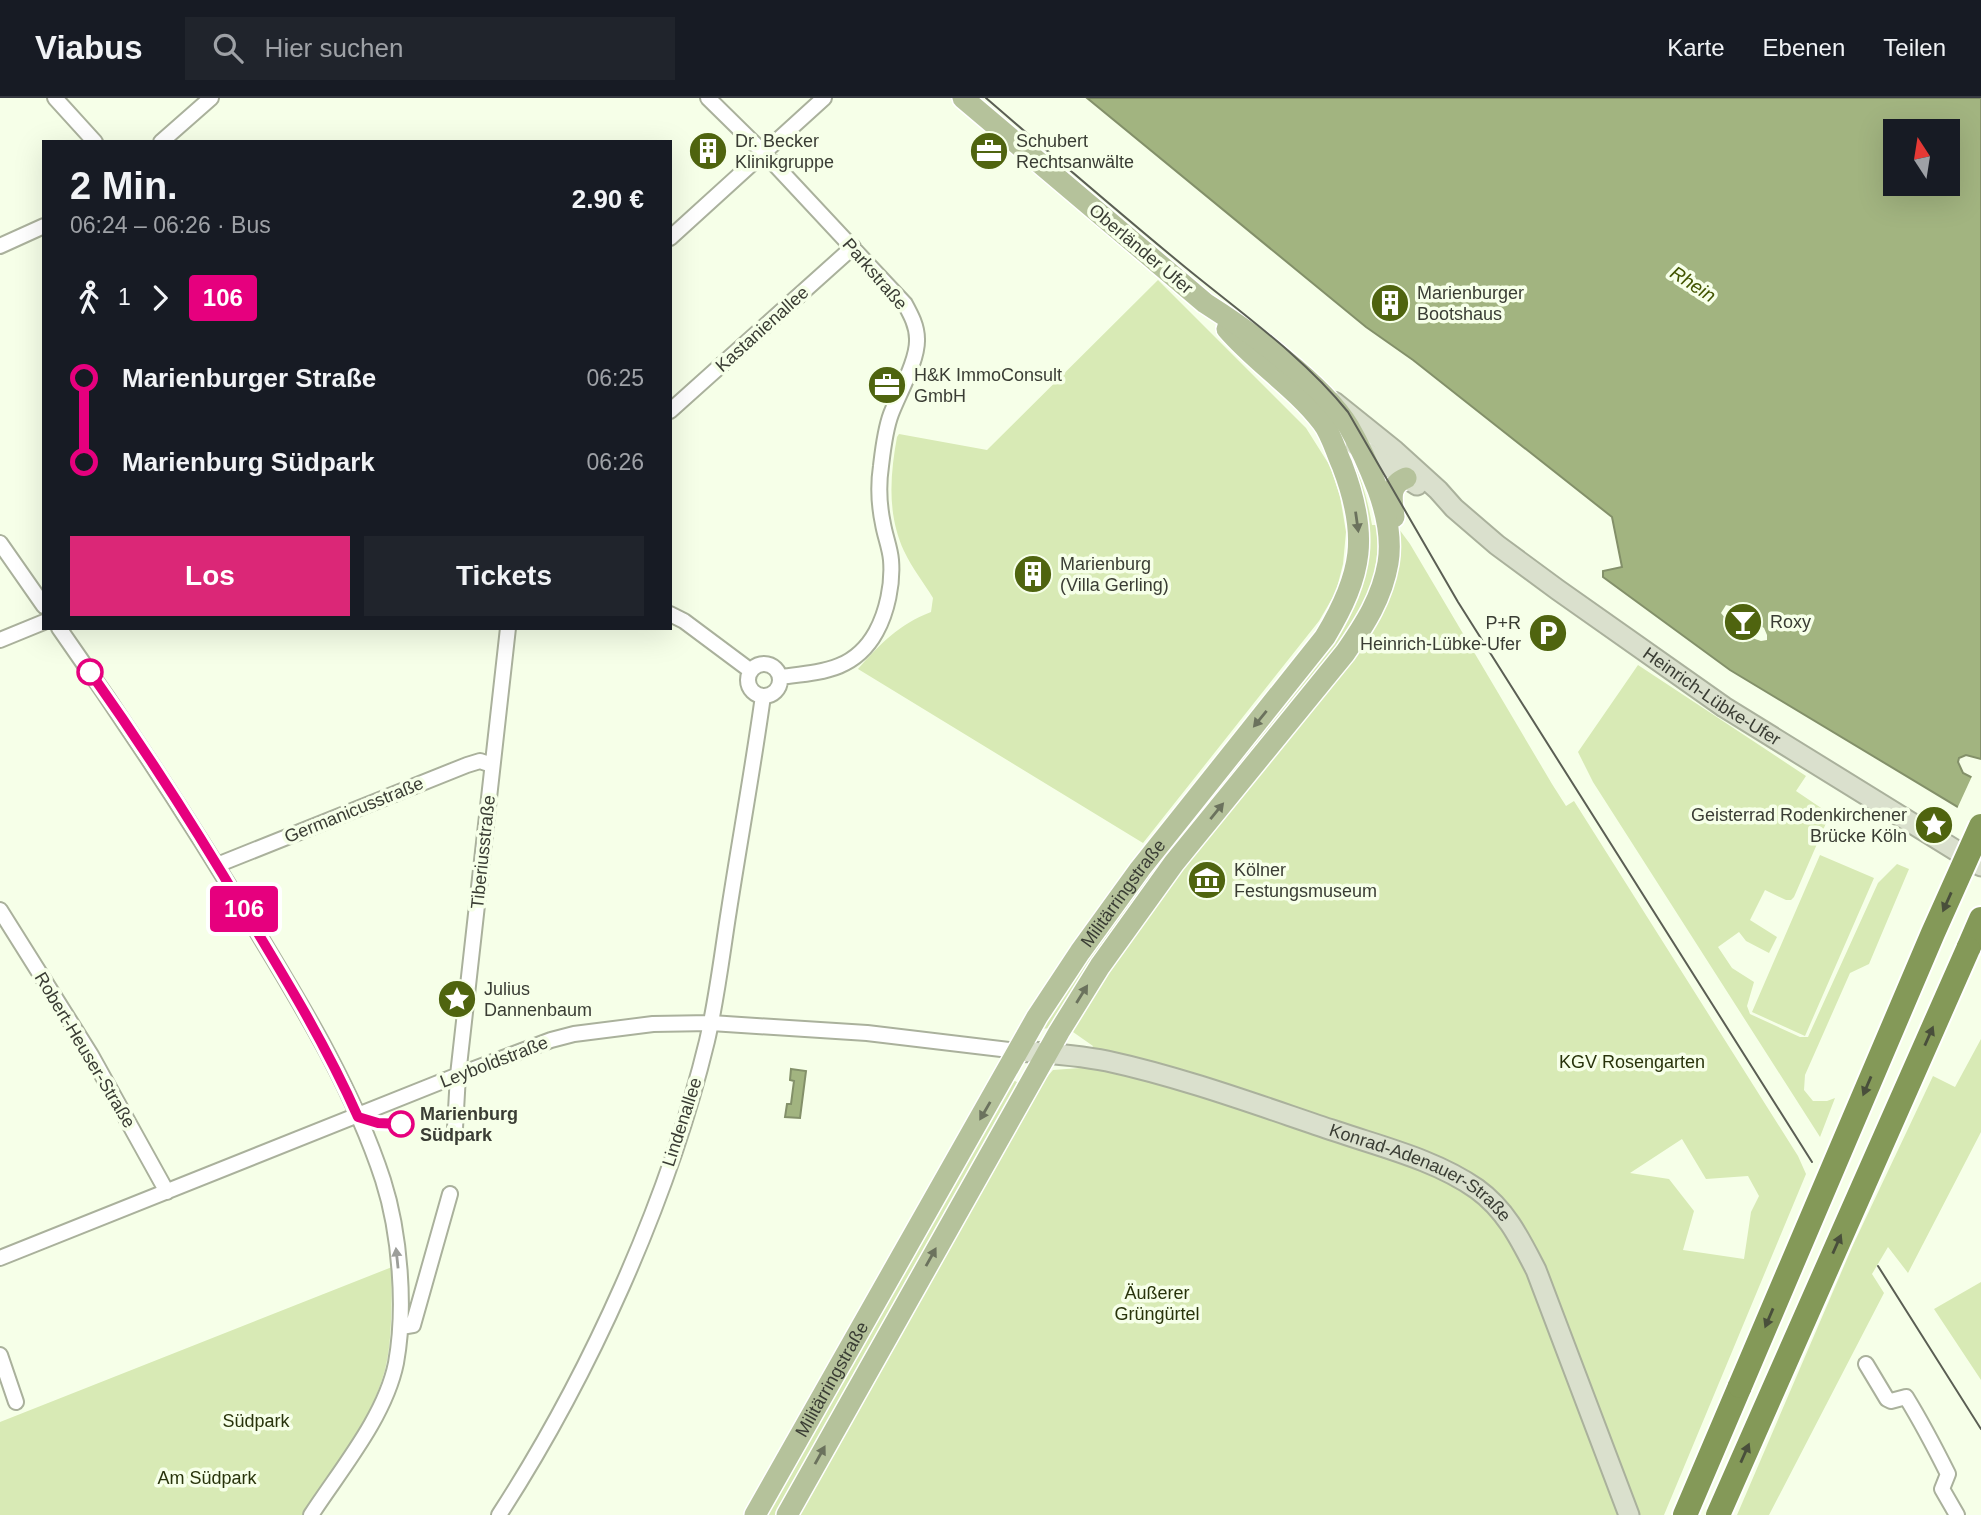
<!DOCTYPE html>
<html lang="de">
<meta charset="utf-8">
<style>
body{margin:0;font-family:Arial,sans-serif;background:#20242c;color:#f1f3f6;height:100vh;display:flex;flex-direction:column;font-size:26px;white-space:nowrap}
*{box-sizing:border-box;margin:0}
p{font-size:23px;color:#9ea1a6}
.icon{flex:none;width:38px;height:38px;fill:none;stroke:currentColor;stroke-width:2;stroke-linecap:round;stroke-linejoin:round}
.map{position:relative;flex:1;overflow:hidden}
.panel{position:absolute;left:42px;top:42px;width:630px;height:490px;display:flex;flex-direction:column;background:#171b24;border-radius:0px;box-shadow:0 7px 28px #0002}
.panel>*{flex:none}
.badge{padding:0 14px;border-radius:5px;font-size:24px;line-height:46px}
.needle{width:46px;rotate:348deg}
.tools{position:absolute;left:1883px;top:21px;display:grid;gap:14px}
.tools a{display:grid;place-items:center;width:77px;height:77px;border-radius:0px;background:#171b24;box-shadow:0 7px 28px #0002;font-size:35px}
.map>.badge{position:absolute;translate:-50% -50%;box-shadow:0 0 0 4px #fff}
.legs{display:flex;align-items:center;gap:10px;height:77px;padding:0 28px;font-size:23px}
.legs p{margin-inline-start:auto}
.head{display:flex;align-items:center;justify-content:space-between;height:119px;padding:0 28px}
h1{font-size:38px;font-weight:800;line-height:52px}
.primary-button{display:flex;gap:14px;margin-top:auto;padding:14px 28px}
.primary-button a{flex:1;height:80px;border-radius:0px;background:#db2777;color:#fff;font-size:28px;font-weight:800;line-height:80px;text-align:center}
.primary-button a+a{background:#20242c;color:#f1f3f6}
ul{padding:0 28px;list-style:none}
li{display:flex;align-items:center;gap:24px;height:84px;font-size:26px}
li i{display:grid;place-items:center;width:10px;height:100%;margin:0 9px;background:currentColor}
li i::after{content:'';width:18px;height:18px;margin:-9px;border:5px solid;border-radius:50%;background:#171b24}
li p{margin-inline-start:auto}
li:first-child i{background:linear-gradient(#0000 50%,currentColor 0)}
li:last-child i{background:linear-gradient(currentColor 50%,#0000 0)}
header{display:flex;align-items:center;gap:42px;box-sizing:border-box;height:98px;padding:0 35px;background:#171b24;border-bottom:2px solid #363941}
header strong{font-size:33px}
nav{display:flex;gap:38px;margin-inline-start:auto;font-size:24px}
.search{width:490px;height:63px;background:#20242c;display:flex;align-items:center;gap:18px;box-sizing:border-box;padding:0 24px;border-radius:0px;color:#9ea1a6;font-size:26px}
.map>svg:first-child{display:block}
</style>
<header>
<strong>Viabus</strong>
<div class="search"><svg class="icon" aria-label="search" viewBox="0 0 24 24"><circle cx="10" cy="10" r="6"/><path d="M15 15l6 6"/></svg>Hier suchen</div>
<nav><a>Karte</a><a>Ebenen</a><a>Teilen</a></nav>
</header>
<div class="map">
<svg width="1981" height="1417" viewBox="0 0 1981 1417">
<rect width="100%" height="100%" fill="#f6ffe8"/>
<path fill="#d8eab5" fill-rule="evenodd" d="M1158 182 1306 330 1330 368 1340 398 1346 434 1343 466 1336 494 1319 523 1143 745 858 571C881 545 898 527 931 514L933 500C924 485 912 470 904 453 887 416 890 378 897 339L899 336 987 352Z
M1347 360H1351C1362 381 1368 403 1372 427H1377C1380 462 1373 489 1358 521L1052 930 1039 931 1085 859 1343 529 1356 504 1365 472Z
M1399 431 1410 446 1552 686 1566 708 1574 703 1798 1058 1806 1076 1664 1417H797L1034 994 1053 972 1080 970 1093 948 1073 934 1078 917 1207 738 1306 614 1398 451ZM1682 1041 1706 1081 1748 1078 1759 1098 1751 1114 1744 1161 1683 1152 1694 1113 1669 1081 1630 1075Z
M1638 567 1806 678 1796 693 1830 716 1794 799 1791 802H1786L1765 792 1750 822 1777 839 1769 855 1746 843 1739 834 1718 849 1732 870 1754 884 1747 908 1750 916 1800 939H1808L1878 785 1897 766 1909 771 1869 866 1850 875 1805 977 1804 992 1813 1003H1827L1835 1000 1820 1039 1593 684 1578 654Z
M1820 757 1874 780 1805 938 1752 914Z
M1981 941V1034L1908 1175 1888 1149 1872 1176 1884 1195 1769 1417H1737L1853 1147 1933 978 1955 989Z
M1010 980 1020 986 778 1417H763Z
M392 1169C391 1201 393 1241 385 1272 370 1325 335 1374 302 1417H0V1324Z
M1981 1184V1282L1934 1211Z"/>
<path fill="#a2b480" stroke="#839069" stroke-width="2" fill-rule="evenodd" d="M1087 0H1981V661L1966 657 1959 660 1958 664 1963 675 1981 684V723L1730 572 1603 479V473L1622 469 1612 419 1413 262 1366 229ZM1895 33H1948V86H1895Z
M791 971 806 973 800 1020 785 1019 787 1006H791L794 983 790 982Z"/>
<path fill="#f6ffe8" d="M1726 507 1734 509 1764 530 1767 537V542L1761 543 1755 541 1725 520 1721 515Z
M1973 676 1981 680V726L1956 713Z"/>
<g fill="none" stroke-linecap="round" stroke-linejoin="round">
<g stroke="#aab19c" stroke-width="18">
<path id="street" d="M55 0 95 44
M708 0 764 55 905 206C911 217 917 228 917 241 918 262 899 295 891 316 885 332 883 351 881 368 878 388 879 407 883 426 885 438 890 450 891 462 893 486 887 514 876 534 854 574 819 574 780 579
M161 44 211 0
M670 140 824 0
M0 148 44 128
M670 313 853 149
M0 445 44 508
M670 516 684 523 751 573
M59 530C129 629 194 729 256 832 304 911 354 993 383 1082 400 1135 406 1210 396 1265 385 1319 341 1371 311 1417
M0 542 44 524
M748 582a16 16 0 1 1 32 0a16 16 0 1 1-32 0Z
M217 767 467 667 480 663 492 667
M0 812 91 957 167 1094
M455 1030 458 977 508 530
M0 1160 458 977 551 942 574 936 653 926 711 925 867 935 1018 953
M401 1229 413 1227 450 1096
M0 1257 16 1304
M1866 1266 1887 1301 1891 1303 1906 1299C1922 1325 1935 1350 1948 1376L1942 1391 1957 1417
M499 1417C589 1278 668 1104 707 943 717 900 722 856 729 812 740 741 753 670 763 598"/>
</g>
<g stroke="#aab19c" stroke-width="23">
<g id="secondary">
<path id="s1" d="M1334 304 1395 353 1438 392 1454 410 1497 447 1558 492 1724 609 1981 768"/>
<path d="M1355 347 1417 387"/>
<path id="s2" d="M1018 953C1047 955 1078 957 1107 963 1185 980 1260 1008 1335 1033 1382 1049 1436 1062 1477 1091 1506 1112 1520 1141 1536 1172L1629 1417"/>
</g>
</g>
<g stroke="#fff" stroke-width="24">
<g id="primary">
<path d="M1394 419C1392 402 1388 387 1406 380"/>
<path id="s3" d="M755 1417 1037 919 1080 854 1140 771 1325 539C1363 476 1369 437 1342 367 1336 354 1331 335 1322 324 1294 288 1256 265 1227 231"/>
<path d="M787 1417 1059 934 1100 868 1174 765 1345 555C1365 526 1382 500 1388 465 1392 441 1386 414 1378 392 1370 371 1360 348 1349 329 1322 285 1249 233 1205 205L963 0"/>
</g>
</g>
<g stroke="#fff" stroke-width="28">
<path id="highway" d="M1968 851 1981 821
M1685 1417 1740 1288"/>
</g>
<use href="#street" stroke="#fff" stroke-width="14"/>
<use href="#secondary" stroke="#dae0cd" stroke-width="19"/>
<use href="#primary" stroke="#b5c29b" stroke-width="21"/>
<use href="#highway" stroke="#849958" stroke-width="24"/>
<path stroke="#5b5f54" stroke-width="2" d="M986 0C1052 57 1118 114 1185 169 1241 215 1303 258 1348 314L1458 504 1812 1064
M1878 1168 1981 1331"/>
<g stroke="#fff" stroke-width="28" stroke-linecap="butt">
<path id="highway-bridge" d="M1740 1288 1933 835 1981 728
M1718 1417 1968 851"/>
</g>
<use href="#highway-bridge" stroke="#849958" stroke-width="24"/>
</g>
<defs><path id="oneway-solid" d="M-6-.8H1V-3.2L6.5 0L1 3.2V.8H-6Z" transform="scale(1.75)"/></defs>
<g fill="#6b725d">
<use href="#oneway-solid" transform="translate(1357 424) rotate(82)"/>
<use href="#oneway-solid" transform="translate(1260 621) rotate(129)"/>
<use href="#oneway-solid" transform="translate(1217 713) rotate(-51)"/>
<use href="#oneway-solid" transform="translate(1082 896) rotate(-58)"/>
<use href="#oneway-solid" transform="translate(985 1013) rotate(120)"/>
<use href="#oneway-solid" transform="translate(931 1159) rotate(-61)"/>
<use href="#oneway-solid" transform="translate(820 1357) rotate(-61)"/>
</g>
<g fill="#494f3b">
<use href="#oneway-solid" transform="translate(1947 804) rotate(114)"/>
<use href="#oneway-solid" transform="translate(1929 938) rotate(-66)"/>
<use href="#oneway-solid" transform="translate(1867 988) rotate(113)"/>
<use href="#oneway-solid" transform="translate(1837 1146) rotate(-66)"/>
<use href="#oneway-solid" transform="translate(1769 1220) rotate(113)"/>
<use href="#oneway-solid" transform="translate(1745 1355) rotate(-66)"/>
</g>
<use fill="#9c9e9a" href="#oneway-solid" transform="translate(397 1160) rotate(-96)"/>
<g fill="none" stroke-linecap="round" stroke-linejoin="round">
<g stroke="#fff" stroke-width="16">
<path id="line-1" d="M90 574C146 653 198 734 247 817 287 883 327 949 358 1019L378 1025 401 1026"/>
</g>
<use href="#line-1" stroke="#e6007e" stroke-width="10"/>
</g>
<defs>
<g id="building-disc" transform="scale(2.0125)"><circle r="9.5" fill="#4f640f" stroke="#f6ffe8"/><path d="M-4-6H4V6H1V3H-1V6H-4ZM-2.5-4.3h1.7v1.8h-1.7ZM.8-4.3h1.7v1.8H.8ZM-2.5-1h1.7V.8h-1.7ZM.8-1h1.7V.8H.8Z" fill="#fff"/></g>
<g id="office-disc" transform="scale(2.0125)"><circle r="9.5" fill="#4f640f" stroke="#f6ffe8"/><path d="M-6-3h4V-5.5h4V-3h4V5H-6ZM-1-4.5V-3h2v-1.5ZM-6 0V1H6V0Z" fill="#fff"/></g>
<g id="bar-disc" transform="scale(2.0125)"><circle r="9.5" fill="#4f640f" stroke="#f6ffe8"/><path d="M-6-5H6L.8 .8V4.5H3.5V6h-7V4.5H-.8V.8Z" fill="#fff"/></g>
<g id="parking-disc" transform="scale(2.0125)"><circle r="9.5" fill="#4f640f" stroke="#f6ffe8"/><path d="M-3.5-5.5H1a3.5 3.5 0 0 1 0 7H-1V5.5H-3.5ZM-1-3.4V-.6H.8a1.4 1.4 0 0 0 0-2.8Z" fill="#fff"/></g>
<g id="sight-disc" transform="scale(2.0125)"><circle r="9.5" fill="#4f640f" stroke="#f6ffe8"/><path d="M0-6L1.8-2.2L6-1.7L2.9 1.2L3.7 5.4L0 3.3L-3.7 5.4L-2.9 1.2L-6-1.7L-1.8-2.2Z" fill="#fff"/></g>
<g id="museum-disc" transform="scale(2.0125)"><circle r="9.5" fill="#4f640f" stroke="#f6ffe8"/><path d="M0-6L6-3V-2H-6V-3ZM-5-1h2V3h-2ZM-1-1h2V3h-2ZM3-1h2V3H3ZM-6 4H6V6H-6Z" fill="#fff"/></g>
</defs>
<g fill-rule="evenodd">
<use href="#building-disc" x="708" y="53"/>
<use href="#office-disc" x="989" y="53"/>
<use href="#building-disc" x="1390" y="205"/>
<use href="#office-disc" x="887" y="287"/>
<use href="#building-disc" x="1033" y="476"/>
<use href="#bar-disc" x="1743" y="524"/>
<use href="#parking-disc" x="1548" y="535"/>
<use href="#sight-disc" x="1934" y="727"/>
<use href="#museum-disc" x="1207" y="782"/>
<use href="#sight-disc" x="457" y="901"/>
</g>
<g fill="#fff" stroke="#e6007e" stroke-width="3.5">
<circle cx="90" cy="574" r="12"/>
<circle cx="401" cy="1026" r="12"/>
</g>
<g text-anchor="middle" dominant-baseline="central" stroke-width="7" stroke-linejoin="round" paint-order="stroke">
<g font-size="18" fill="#3a3d34" stroke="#f6ffe8" text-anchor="start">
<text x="735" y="43">Dr. Becker<tspan x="735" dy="21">Klinikgruppe</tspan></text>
<text x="1016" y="43">Schubert<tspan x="1016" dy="21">Rechtsanwälte</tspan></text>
<text x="1417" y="195">Marienburger<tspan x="1417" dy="21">Bootshaus</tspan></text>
<text x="914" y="277">H&amp;K ImmoConsult<tspan x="914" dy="21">GmbH</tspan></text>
<text x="1060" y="466">Marienburg<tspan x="1060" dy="21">(Villa Gerling)</tspan></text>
<text x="1770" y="524">Roxy</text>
<text x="1521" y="525" text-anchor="end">P+R<tspan x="1521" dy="21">Heinrich-Lübke-Ufer</tspan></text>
<text x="1907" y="717" text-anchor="end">Geisterrad Rodenkirchener<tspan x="1907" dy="21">Brücke Köln</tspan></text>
<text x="1234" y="772">Kölner<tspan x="1234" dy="21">Festungsmuseum</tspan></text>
<text x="484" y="891">Julius<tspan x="484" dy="21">Dannenbaum</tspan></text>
</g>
<g font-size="18" fill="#3a3d34" stroke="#f6ffe8">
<text transform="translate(1141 151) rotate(40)">Oberländer Ufer</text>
<text transform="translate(875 176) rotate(49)">Parkstraße</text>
<text transform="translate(762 231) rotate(-42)">Kastanienallee</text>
<text stroke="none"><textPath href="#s1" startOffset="480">Heinrich-Lübke-Ufer</textPath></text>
<text transform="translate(354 712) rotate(-22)">Germanicusstraße</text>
<text transform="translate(483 754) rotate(-84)">Tiberiusstraße</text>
<text stroke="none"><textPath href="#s3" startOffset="723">Militärringstraße</textPath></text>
<text transform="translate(85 952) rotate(59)">Robert-Heuser-Straße</text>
<text transform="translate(494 964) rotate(-21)">Leyboldstraße</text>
<text transform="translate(682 1024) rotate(-72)">Lindenallee</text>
<text stroke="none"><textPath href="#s2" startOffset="424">Konrad-Adenauer-Straße</textPath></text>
<text stroke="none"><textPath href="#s3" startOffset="156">Militärringstraße</textPath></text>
</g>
<g font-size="18" fill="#28330b" stroke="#f6ffe8">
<text x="1632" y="964">KGV Rosengarten</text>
<text x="1157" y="1195">Äußerer<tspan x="1157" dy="21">Grüngürtel</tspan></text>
<text x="256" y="1323">Südpark</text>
<text x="207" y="1380">Am Südpark</text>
</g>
<g font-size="18" font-weight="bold" fill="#3a3d34" stroke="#f6ffe8" text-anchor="start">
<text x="420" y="1016">Marienburg<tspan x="420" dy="21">Südpark</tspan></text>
</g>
<g font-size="19" font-style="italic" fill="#425500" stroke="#f6ffe8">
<text transform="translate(1693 186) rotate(33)">Rhein</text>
</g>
</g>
</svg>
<div class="tools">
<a><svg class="needle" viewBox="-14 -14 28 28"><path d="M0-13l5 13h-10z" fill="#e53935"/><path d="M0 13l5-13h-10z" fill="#9ea1a6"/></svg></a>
</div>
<b class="badge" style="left:244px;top:811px;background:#e6007e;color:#fff">106</b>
<section class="panel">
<div class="head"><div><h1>2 Min.</h1><p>06:24 – 06:26 · Bus</p></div><b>2.90 €</b></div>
<div class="legs"><svg class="icon" aria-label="walk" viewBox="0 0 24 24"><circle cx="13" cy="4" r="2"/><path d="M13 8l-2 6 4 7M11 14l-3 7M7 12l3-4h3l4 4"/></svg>1<svg class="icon" aria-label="forward" viewBox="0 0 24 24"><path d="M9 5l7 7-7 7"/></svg><b class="badge" style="background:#e6007e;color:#fff">106</b></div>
<ul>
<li><i style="color:#e6007e"></i><b>Marienburger Straße</b><p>06:25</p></li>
<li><i style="color:#e6007e"></i><b>Marienburg Südpark</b><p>06:26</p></li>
</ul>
<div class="primary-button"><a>Los</a><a>Tickets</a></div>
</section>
</div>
